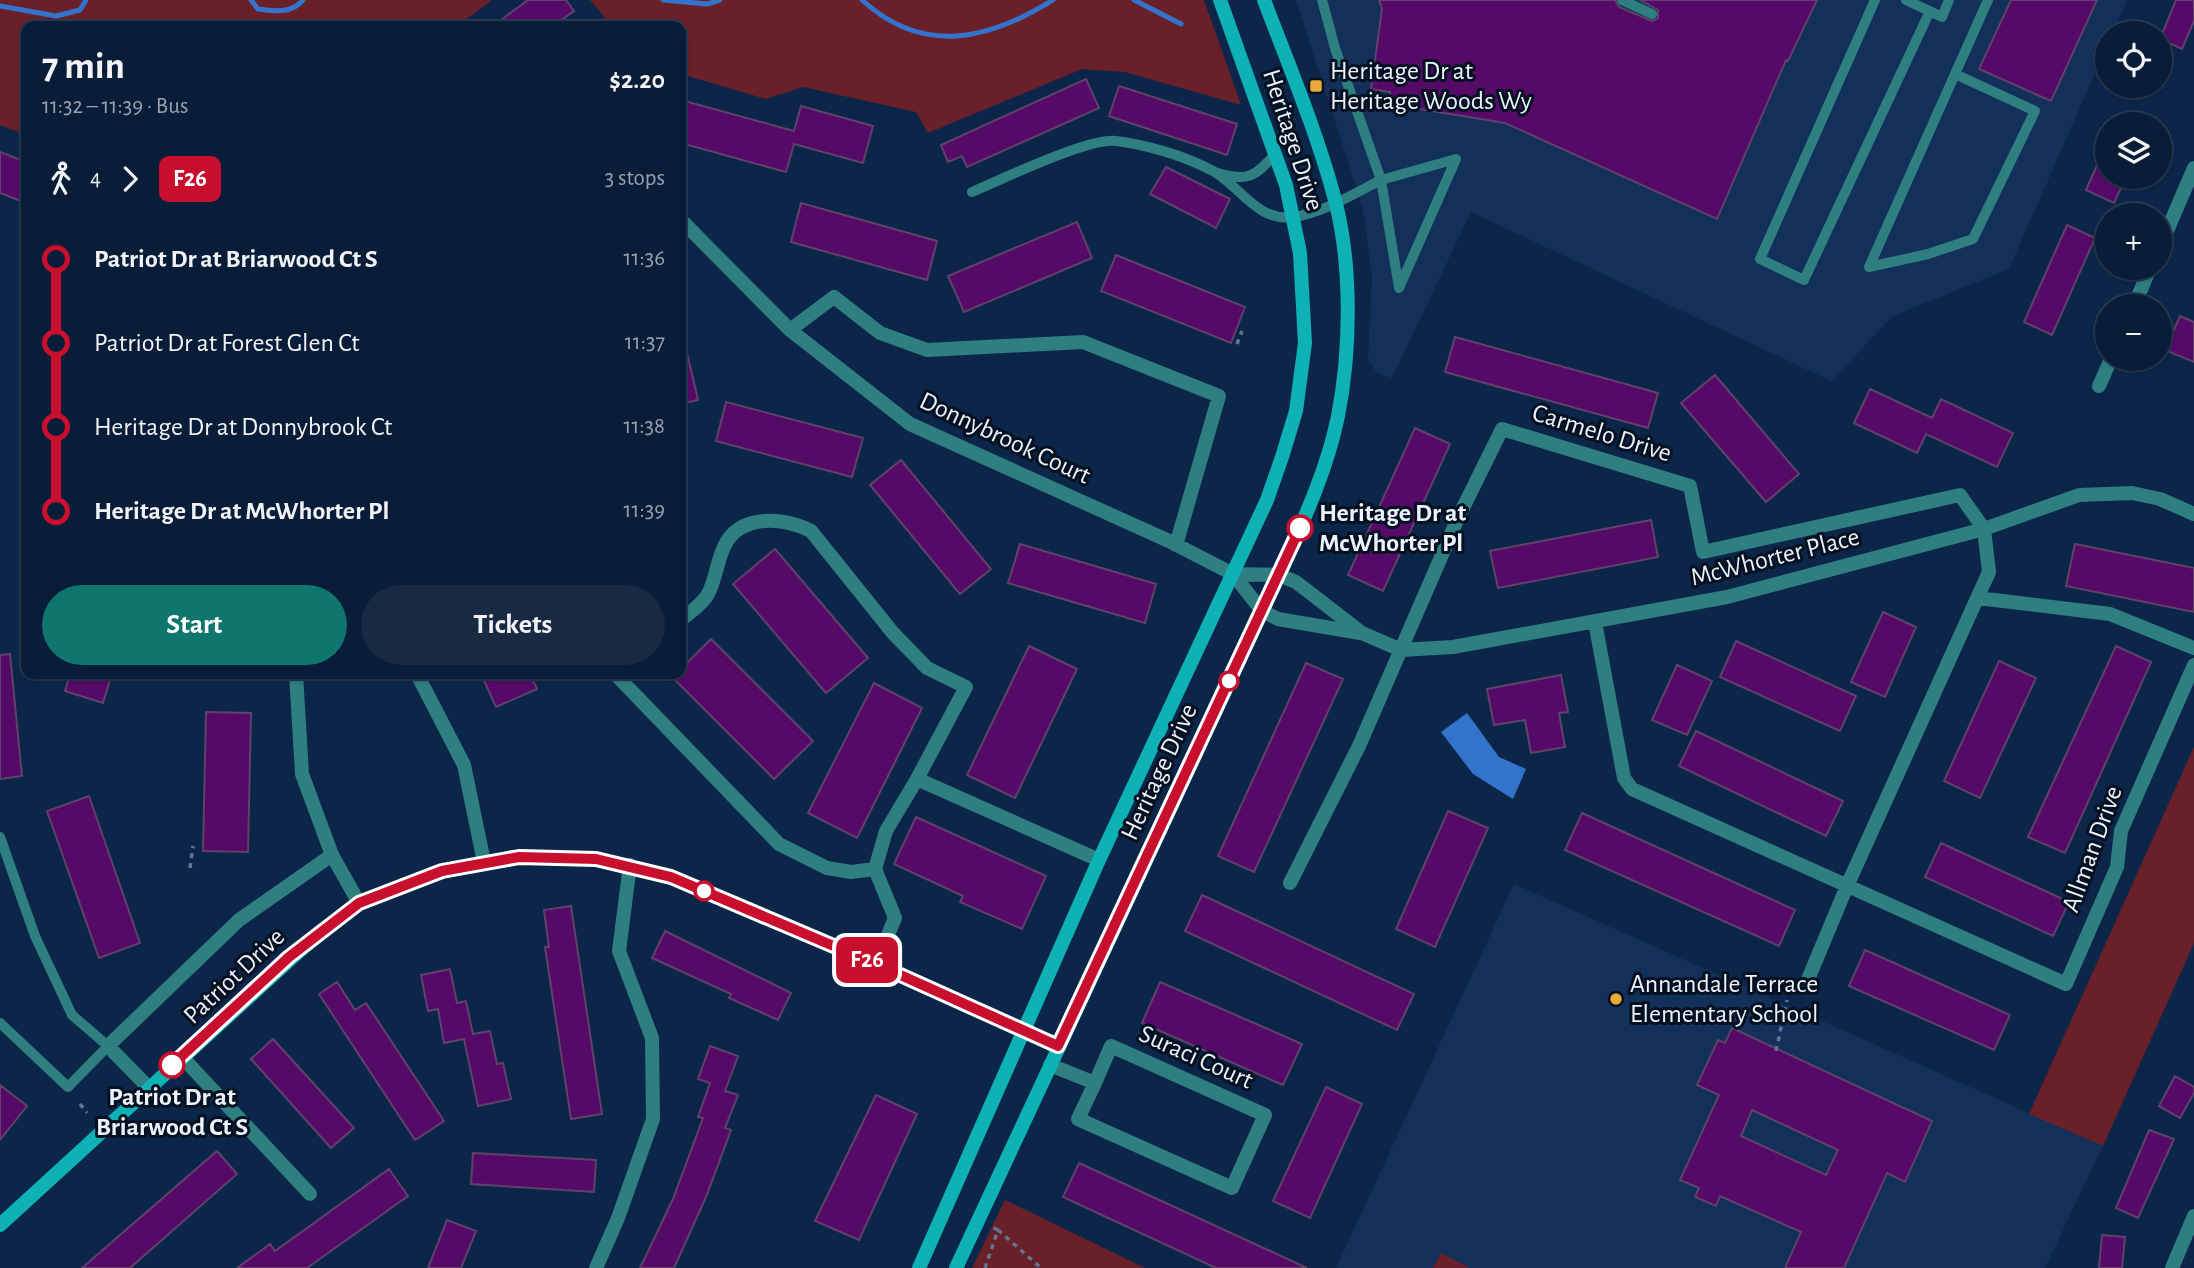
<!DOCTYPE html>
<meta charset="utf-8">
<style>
body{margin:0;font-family:"Alegreya Sans",sans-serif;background:#172943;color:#f1f3f6;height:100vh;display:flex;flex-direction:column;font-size:26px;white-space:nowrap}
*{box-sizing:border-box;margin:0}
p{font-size:23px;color:#99a1ae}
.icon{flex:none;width:38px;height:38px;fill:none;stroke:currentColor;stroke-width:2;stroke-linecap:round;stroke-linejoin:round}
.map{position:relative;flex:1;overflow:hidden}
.side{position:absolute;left:21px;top:21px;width:665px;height:658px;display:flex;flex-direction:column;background:#091c38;border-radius:14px;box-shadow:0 2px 5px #0004,0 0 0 2px #293a53}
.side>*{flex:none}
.badge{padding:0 14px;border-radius:10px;font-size:24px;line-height:46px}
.tools{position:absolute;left:2095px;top:21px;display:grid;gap:14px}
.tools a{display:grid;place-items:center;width:77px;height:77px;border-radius:50%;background:#091c38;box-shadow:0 2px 5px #0004,0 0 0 2px #293a53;font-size:35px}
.map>.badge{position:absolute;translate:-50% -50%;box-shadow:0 0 0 4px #fff}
.legs{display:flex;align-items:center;gap:10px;height:77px;padding:0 21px;font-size:23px}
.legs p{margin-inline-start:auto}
.headline{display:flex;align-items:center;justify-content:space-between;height:119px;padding:0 21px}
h1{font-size:38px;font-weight:700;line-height:52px}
.action{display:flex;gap:14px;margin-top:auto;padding:14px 21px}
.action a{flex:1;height:80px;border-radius:42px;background:#0f766e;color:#fff;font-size:28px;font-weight:700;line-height:80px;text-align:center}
.action a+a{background:#172943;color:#f1f3f6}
ul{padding:0 21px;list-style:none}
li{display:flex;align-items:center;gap:24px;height:84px;font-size:26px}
li i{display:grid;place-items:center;width:10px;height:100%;margin:0 9px;background:currentColor}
li i::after{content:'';width:18px;height:18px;margin:-9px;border:5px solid;border-radius:50%;background:#091c38}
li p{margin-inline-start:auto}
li:first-child i{background:linear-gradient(#0000 50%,currentColor 0)}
li:last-child i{background:linear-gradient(currentColor 50%,#0000 0)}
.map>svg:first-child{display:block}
</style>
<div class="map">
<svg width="2194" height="1268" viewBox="0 0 2194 1268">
<rect width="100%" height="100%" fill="#0c264a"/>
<path fill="#123059" d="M1296 0H2127L2113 33H2107V46L2009 269 1893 316 1831 381 1471 212 1392 378 1377 373 1368 360 1372 278 1363 209Z
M1514 884 2103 1146 2045 1268H1336Z"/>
<path fill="#6a2028" d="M0 0H492L457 26H26V135L0 125Z
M590 0H1204L1241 105 1125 72 1082 69 928 133 916 112 803 87 766 99 681 74V26H603L604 16Z
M2194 747V943L2103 1146 2029 1114Z
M1005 1200 1145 1268H972Z
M1441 1253 1470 1268H1433Z"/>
<path fill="#3373cc" d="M1467 713 1499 757 1526 769 1513 799 1473 774 1441 732Z"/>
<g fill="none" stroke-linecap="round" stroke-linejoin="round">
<path stroke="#3373cc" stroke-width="5" d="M251 0 258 9C276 11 291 14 303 0
M663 0 707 4 720 0
M862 0C923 56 989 40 1053 0
M1134 0 1181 24
M0 6 56 16 80 10 86 0"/>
</g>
<path fill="#550a68" stroke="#5f4169" stroke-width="2" fill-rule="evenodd" d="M528 0H566L574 11 553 26H493Z
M1379 0H1615L1619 7 1652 21 1658 18V10L1640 0H1817L1788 61 1786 60 1717 219 1505 123 1389 104 1390 92 1371 89 1382 9Z
M2011 0H2097L2051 101 1979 69Z
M2176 0H2194V21L2182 49 2160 39Z
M1086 79 1099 108 967 167 962 156 948 162 941 145Z
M1119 86 1237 124 1227 155 1109 116Z
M681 100 794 131 801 106 873 126 863 163 794 144 786 172 681 143Z
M2107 143V177H2126L2114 203 2086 190Z
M0 152 26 162V203L0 193Z
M1166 167 1230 199 1216 228 1150 194Z
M801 203 937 241 927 280 791 242Z
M1077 222 1092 258 964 312 948 276Z
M2067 225 2095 238 2052 335 2024 322Z
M1116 255 1245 307 1231 343 1101 291Z
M2180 316 2194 322V362L2165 350Z
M1455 337 1658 393 1648 428 1445 372Z
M686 349 698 400 681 404V350Z
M1715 375 1799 474 1766 502 1681 403Z
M1870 389 1932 418 1941 399 2013 433 1997 467 1926 434 1917 453 1854 423Z
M726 402 863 438 852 477 716 441Z
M1415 428 1450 444 1383 591 1348 575Z
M901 460 991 569 960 594 870 485Z
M1651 520 1658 557 1498 588 1490 551Z
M1020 544 1156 584 1145 623 1008 583Z
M2075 544 2194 568V612L2066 586Z
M775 549 868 658 826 693 733 584Z
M1883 612 1916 627 1885 697 1851 682Z
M711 639 813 741 774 779 672 677 681 674V669Z
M1736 641 1856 696 1840 731 1720 677Z
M1029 646 1077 669 1015 798 967 775Z
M2116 646 2151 662 2065 853 2028 837Z
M10 654 22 776 0 779V655Z
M1999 661 2036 678 1980 798 1944 781Z
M1306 663 1343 679 1254 872 1218 856Z
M1677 665 1712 681 1687 735 1652 720Z
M70 674H112L103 703 65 691Z
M481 674H530L537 689 496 707Z
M1561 675 1568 712 1559 713 1565 747 1531 753 1525 720 1494 725 1487 689Z
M874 683 922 708 857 838 808 813Z
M206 712 251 713 248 852 203 851Z
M1696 731 1843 801 1826 836 1679 766Z
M89 796 140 943 99 958 47 811Z
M1448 811 1488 828 1435 947 1396 929Z
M1582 813 1795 910 1779 946 1565 850Z
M916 817 1046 876 1022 929 960 902 963 896 894 864Z
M1941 843 2069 902 2053 936 1925 877Z
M1202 895 1414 994 1397 1030 1185 931Z
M571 906 602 1114 571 1119 545 947H549L544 910Z
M665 931 791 993 778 1020 729 998 731 994 652 958Z
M1865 950 2010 1015 1994 1050 1849 986Z
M450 969 457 1003 466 1001 473 1034 490 1031 497 1064 503 1063 511 1099 478 1106 464 1039 444 1043 438 1009 428 1011 421 975Z
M337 982 355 1010 366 1003 444 1121 415 1140 319 994Z
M1160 982 1302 1044 1283 1085 1142 1023Z
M1732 1028 1932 1121 1905 1182 1887 1173 1844 1268H1785L1801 1232 1720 1196 1716 1206 1695 1197 1699 1188 1680 1180 1719 1095 1697 1085 1718 1040 1725 1043ZM1752 1110 1838 1150 1826 1175 1741 1136Z
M273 1039 354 1128 331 1148 251 1059Z
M710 1046 738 1056 725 1091 738 1095 725 1128 731 1130 706 1197 674 1268H640L673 1199 703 1118 698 1117 710 1083 698 1079Z
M2175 1076 2194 1087V1093L2180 1118 2159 1106Z
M0 1085 27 1106 0 1140Z
M1326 1087 1362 1104 1310 1218 1273 1201Z
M876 1095 917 1114 859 1240 815 1221Z
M2149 1130 2174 1139 2138 1218 2116 1208Z
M217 1151 237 1174 130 1268H82Z
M473 1153 596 1160 594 1192 471 1184Z
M1079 1163 1307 1268H1216L1063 1197Z
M389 1169 408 1196 307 1268H237L270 1244 275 1251Z
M447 1220 476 1231 461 1268H428Z
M2102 1235 2125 1237 2122 1268H2099Z"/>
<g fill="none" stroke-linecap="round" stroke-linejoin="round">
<path stroke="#62748e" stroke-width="3.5" stroke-dasharray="5 5" stroke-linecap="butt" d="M1237 344 1242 331
M190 868 193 846
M1776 1051 1787 1000
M80 1104 87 1113
M998 1230 1041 1268
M985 1268 998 1230 992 1227"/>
<path stroke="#2f7f81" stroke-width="10" d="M1622 0 1652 14
M1875 0 1760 259 1804 280 1930 11
M1906 0 1942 17 1949 0
M1955 74 2035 111 1973 239 1928 254 1869 267 1988 0
M1456 159 1399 288 1381 180Z
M1218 173C1247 182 1255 177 1275 154
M972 192C1003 179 1087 138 1116 141 1148 145 1185 156 1213 171 1240 186 1257 222 1293 217 1323 213 1355 193 1381 180L1335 48 1322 0
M0 837 35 936 72 1015 108 1046 68 1087 0 1023"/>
<path stroke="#2f7f81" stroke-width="14" d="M681 220 790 330 834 297 880 333 927 350 1083 342 1219 396 1176 545
M2160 247 2194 168
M2134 306 2150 268
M790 330 910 424 1169 541 1233 574 1262 611 1278 619 1360 633
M2099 386 2111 359
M1233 574 1279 575 1296 582 1362 633 1401 650 1453 647 1727 597 1984 529 2079 495 2132 493 2160 499 2194 514
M1978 598 2110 614 2194 648
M681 620C689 613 703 604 708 594 716 579 717 561 724 547 739 513 785 517 811 531L893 633 927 668 966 687 917 779
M1595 622 1624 778 1632 789 2066 984 2117 867 2121 831 2194 665
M296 674 302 774 332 855 359 903
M417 674 464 765 484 862
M622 674 618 677 779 844 827 868 851 872 875 869
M1290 883 1359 746 1458 518 1502 429 1690 486 1703 552 1960 495 1984 529 1989 572 1847 886 1809 977
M876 964 895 918 875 869 886 831 917 779 1099 860
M182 1057 310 1194
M1050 1065 1095 1083 1078 1119 1232 1188 1265 1115 1111 1046 1095 1083
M148 1087 108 1046 239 920 332 855
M596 1268 618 1218 653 1119 652 1038 619 951 630 865
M2172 1268 2194 1216"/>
<path stroke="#0eb1b4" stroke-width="14" d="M0 1225 319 933 359 903 442 871 519 857 596 859 671 877 876 964 1058 1047
M919 1268 1099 860 1267 500 1282 457 1296 411 1305 343 1300 253 1286 185 1220 0
M956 1268 1279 575C1302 524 1327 471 1338 416 1351 350 1352 265 1335 200 1317 132 1289 66 1264 0"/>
</g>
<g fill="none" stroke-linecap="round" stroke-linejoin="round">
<g stroke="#fff" stroke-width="16">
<path id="line-1" d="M172 1065 289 957 359 903 442 871 519 857 596 859 671 877 876 964 1058 1046 1300 528"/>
</g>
<use href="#line-1" stroke="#c8102e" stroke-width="10"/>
</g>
<g fill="#eaaa39" stroke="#051020" stroke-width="2.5">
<rect x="1309" y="79" width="14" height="14" rx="3.5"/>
<circle cx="1616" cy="999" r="7"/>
</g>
<g fill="#fff" stroke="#c8102e" stroke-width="3.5">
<circle cx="1300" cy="528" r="12"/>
<circle cx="1229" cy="681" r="9"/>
<circle cx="704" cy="891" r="9"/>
<circle cx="172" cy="1065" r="12"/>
</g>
<g text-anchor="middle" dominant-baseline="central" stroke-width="6" stroke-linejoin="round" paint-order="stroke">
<g font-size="26" fill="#ecf3fc" stroke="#051020" text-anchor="start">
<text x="1330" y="71">Heritage Dr at<tspan x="1330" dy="30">Heritage Woods Wy</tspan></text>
<text x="1630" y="984">Annandale Terrace<tspan x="1630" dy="30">Elementary School</tspan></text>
</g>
<g font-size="26" fill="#ecf3fc" stroke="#051020">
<text transform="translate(1293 140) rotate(72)">Heritage Drive</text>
<text transform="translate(1602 433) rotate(17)">Carmelo Drive</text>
<text transform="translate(1005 438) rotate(25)">Donnybrook Court</text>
<text transform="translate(1775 557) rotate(-14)">McWhorter Place</text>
<text transform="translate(1159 772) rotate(-65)">Heritage Drive</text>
<text transform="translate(2092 849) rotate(-70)">Allman Drive</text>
<text transform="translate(234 976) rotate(-43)">Patriot Drive</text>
<text transform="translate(1196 1057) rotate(24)">Suraci Court</text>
</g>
<g font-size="26" font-weight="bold" fill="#ecf3fc" stroke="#051020" text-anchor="start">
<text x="1319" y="513">Heritage Dr at<tspan x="1319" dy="30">McWhorter Pl</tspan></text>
<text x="172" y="1097" text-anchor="middle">Patriot Dr at<tspan x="172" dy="30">Briarwood Ct S</tspan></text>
</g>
</g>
</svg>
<div class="tools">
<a><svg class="icon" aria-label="locate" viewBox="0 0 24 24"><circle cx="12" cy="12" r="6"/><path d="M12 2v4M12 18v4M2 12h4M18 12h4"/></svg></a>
<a><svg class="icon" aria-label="layers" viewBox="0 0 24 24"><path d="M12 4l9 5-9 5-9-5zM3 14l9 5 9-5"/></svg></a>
<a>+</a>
<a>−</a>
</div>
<b class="badge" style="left:867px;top:960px;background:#c8102e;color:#fff">F26</b>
<section class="side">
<div class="headline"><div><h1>7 min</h1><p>11:32 – 11:39 · Bus</p></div><b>$2.20</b></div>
<div class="legs"><svg class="icon" aria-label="walk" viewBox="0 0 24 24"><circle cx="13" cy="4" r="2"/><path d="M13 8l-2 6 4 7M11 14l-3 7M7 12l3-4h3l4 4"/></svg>4<svg class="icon" aria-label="forward" viewBox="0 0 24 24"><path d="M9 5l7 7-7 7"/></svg><b class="badge" style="background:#c8102e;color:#fff">F26</b><p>3 stops</p></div>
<ul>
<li><i style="color:#c8102e"></i><b>Patriot Dr at Briarwood Ct S</b><p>11:36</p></li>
<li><i style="color:#c8102e"></i><span>Patriot Dr at Forest Glen Ct</span><p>11:37</p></li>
<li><i style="color:#c8102e"></i><span>Heritage Dr at Donnybrook Ct</span><p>11:38</p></li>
<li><i style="color:#c8102e"></i><b>Heritage Dr at McWhorter Pl</b><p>11:39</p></li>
</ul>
<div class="action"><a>Start</a><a>Tickets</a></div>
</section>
</div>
